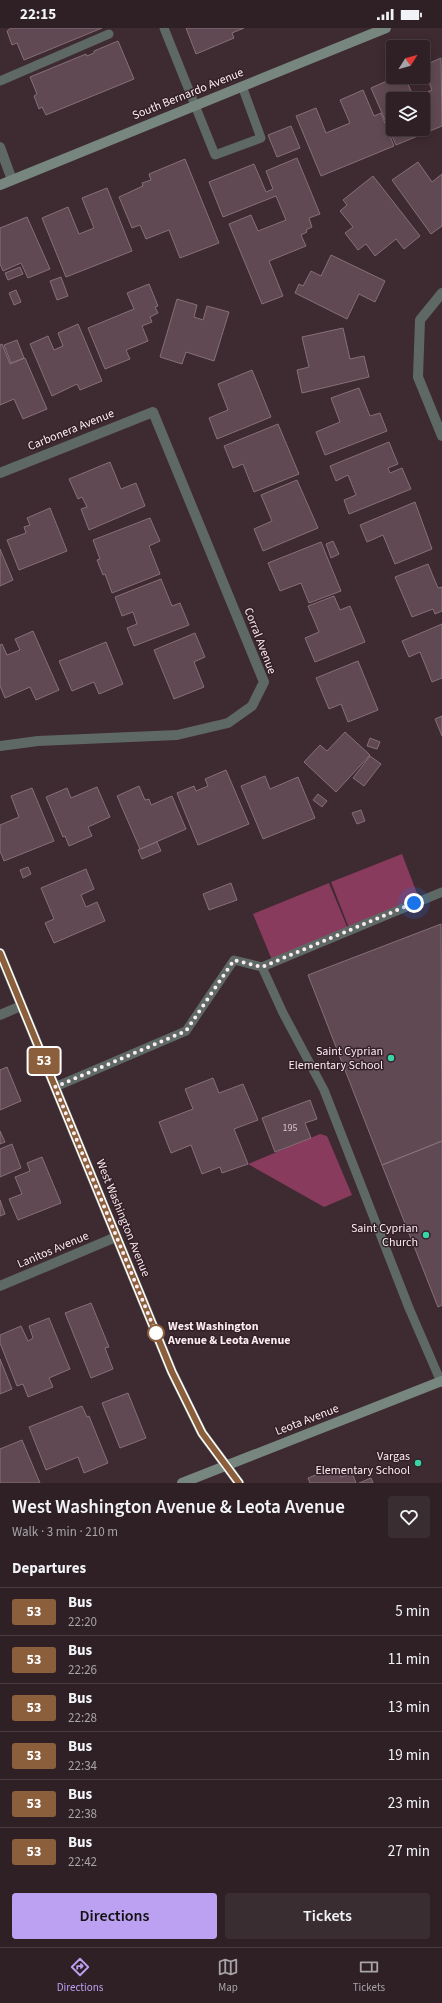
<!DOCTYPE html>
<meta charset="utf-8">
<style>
body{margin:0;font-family:"Source Sans 3",sans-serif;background:#3a2d32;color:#f1f3f6;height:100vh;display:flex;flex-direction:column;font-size:15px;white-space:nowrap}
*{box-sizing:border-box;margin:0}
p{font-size:13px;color:#a7a3a7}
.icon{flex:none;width:22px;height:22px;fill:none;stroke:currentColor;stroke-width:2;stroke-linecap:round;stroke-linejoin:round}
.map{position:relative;height:1455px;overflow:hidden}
.side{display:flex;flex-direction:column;background:#2e2025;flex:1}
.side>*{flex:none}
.badge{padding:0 8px;border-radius:3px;font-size:14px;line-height:26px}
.needle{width:26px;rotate:53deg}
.controls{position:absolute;left:386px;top:12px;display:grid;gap:8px}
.controls a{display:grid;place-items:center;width:44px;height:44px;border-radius:4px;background:#2e2025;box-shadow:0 2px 10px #0003,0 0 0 1px #493e42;font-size:20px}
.you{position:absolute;width:20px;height:20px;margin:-10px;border:3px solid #fff;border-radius:50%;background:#1a73e8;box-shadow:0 0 0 6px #1a73e833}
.map>.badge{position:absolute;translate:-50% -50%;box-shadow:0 0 0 2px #fff}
h2{padding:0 12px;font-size:15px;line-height:36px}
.round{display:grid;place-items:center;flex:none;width:42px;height:42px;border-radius:4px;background:#3a2d32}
.headline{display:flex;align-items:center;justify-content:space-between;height:68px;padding:0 12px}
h1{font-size:19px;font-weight:600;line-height:30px}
.primary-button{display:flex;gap:8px;margin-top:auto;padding:8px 12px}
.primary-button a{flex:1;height:46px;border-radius:4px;background:#bca0f2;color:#111;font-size:16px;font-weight:600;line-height:46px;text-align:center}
.primary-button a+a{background:#3a2d32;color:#f1f3f6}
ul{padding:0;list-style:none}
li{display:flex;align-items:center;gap:12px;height:48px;padding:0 12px;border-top:1px solid #493e42}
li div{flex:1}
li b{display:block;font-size:15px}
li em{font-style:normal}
li .badge{min-width:44px;font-weight:700;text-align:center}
.status{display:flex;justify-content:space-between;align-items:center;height:28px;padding:0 20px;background:#2e2025;direction:ltr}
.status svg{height:11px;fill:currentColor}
.menu{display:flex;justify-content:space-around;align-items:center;height:56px;border-top:1px solid #493e42;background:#2e2025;font-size:11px;color:#a7a3a7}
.menu a{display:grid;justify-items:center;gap:2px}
.menu .selected{color:#bca0f2}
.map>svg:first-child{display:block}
</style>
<div class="status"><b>22:15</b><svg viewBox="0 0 49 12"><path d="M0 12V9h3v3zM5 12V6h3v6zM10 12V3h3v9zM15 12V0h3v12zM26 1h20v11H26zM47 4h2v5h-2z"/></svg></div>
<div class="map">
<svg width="442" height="1455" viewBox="0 0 442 1455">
<rect width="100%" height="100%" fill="#3e2a31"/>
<path fill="#883b5d" d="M402 826 420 873 349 900 331 854Z
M329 855 348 901 272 932 253 886Z
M320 1106 327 1108 352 1167 324 1179 248 1136Z"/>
<path fill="#604952" stroke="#876f78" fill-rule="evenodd" d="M11 0H102L24 32 17 15 12 17 7 3Z
M186 0H244L232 5 234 10 196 26Z
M118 13 134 51 46 87 42 79 39 81 34 68 37 66 30 49 86 26 87 28 94 25V23Z
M441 30 442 98 396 117 371 60 396 49H405L414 70 432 62 423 38ZM393 71H423V101H393Z
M363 62 374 88 381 85 394 118 321 148 296 88 316 80 326 105 350 95 340 72Z
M291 98 300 120 277 129 268 107Z
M297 130 320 186 309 190 312 199 306 202 307 204 301 207 306 218 269 233 283 268 262 276 229 196 251 187 258 203 286 192 276 168 223 189 209 154 254 136 266 164 273 161 266 143Z
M185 131 219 215 180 230 169 202 146 211 140 197 132 200 119 169 143 158 142 155 151 152 149 146Z
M418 134 432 154 442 146V198L431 206 392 152Z
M373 148 420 208 404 221 396 211 375 228 366 216 358 222 345 205 353 199 340 183 347 177 343 172Z
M107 160 132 223 66 249 42 190 68 179 79 206 94 200 82 170Z
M27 189 50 241 28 250 21 235 3 243 0 236V200Z
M331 227 385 253 375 274 359 266 347 291 295 265 299 256 303 258 311 243 321 248Z
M20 239 23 246 8 252 5 245Z
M61 249 68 268 57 272 50 253Z
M149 256 158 278 155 279 158 285 150 289 152 294 142 298 148 313 126 322 130 331 105 341 88 300 134 281 127 265Z
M16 262 21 274 14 277 9 265Z
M177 271 197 277 194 289 203 292 207 278 229 284 214 333 186 324 182 336 160 329Z
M78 296 102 353 80 362 77 356 52 368 30 316 48 308 54 322 63 318 58 305Z
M343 300 350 331 364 328 369 349 302 365 297 342 309 339 302 309Z
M17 312 24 330 11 335 4 317Z
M2 316 10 336 25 330 47 381 23 391 14 371 0 377V317Z
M252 342 271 389 217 411 209 390 228 382 218 356Z
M359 360 370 388 380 385 387 403 325 427 316 404 340 394 331 370Z
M278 396 299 446 254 464 243 436 233 440 224 418Z
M389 414 398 436 388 440 390 445 402 440 411 461 349 486 344 472 356 467 348 447 336 453 330 438Z
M110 434 121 461 136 455 145 478 89 502 81 481 87 479 82 469 78 471 69 451Z
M297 452 318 500 263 523 254 501 272 493 261 467Z
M415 474 432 521 395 536 383 507 367 514 360 497Z
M50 480 67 523 19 542 7 512 26 505 24 499 30 497 27 490Z
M150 490 160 513 149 518 160 546 112 565 105 546 103 547 97 532 100 531 93 512Z
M333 513 339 526 331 530 326 516Z
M321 514 341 563 309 575 301 555 280 563 268 535Z
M0 521 13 552 0 558Z
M428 536 438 560 442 559V583L435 586 433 581 412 589 395 549Z
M161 551 172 578 180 575 189 597 134 618 127 600 137 596 133 584 122 588 115 569Z
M334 568 340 582 350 578 365 614 315 634 305 610 319 604 308 578Z
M442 596V650L432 654 420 624 409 629 402 613Z
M33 603 59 662 36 672 30 659 5 670 0 658V617L2 616 7 627 20 622 15 611Z
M195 605 205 629 194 634 204 659 174 671 154 622Z
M106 614 123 656 99 666 94 654 72 663 59 633Z
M358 633 378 682 348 694 341 676 329 681 316 650Z
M442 688V708L435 691Z
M345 704 370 727 336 764 304 734 320 717 327 723Z
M370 710 380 714 377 721 367 718Z
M370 728 381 736 364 758 353 750Z
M226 742 249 796 198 817 177 765 194 758 196 763 208 758 205 751Z
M265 748 270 761 298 749 315 790 263 811 241 758Z
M139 758 145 772 149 771 151 777 172 768 186 801 140 821 117 768Z
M97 759 110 789 88 799 92 808 69 818 65 808 63 809 46 769 67 760 71 770Z
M32 760 54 813 4 833 0 823V797L19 789 11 768Z
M318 766 327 773 322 779 313 772Z
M361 782 365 793 357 796 352 785Z
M157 814 161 823 142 831 138 822Z
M28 839 31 846 23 850 20 842Z
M86 841 94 861 81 867 86 879 97 874 105 893 54 915 45 895 54 891 41 860Z
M231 855 237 872 209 882 203 866Z
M441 896 442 1113 382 1137 308 947Z
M7 1039 21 1073 0 1082V1042Z
M213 1050 219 1065 243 1056 258 1092 234 1101 248 1136 222 1145 220 1139 202 1146 191 1117 171 1125 159 1094 193 1081 185 1061Z
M310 1072 317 1091 305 1095 311 1110 275 1124 262 1090Z
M0 1103 5 1114 0 1116Z
M442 1113V1277L438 1279 382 1137Z
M12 1116 21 1140 0 1149V1121Z
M42 1129 61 1175 18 1192 9 1171 22 1166 15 1149 30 1143 27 1135Z
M0 1172 5 1186 0 1188Z
M91 1275 109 1319 105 1320 113 1341 91 1350 65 1285Z
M49 1290 70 1341 49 1350 53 1359 28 1369 23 1356 17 1358 0 1315V1307L21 1298 28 1313 33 1310 29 1298Z
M0 1331 12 1361 0 1366Z
M128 1365 146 1410 120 1420 102 1375Z
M82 1378 87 1389 89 1388 108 1435 84 1445 78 1429 46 1442 29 1399Z
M22 1412 40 1455H0V1421Z
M337 1439 341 1449 352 1445 356 1455H310L308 1450Z
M371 1450 373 1455H359Z"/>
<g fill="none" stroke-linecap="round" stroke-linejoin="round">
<path stroke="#5e6864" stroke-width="9" d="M164 0 215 127 261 110 242 58
M0 53 109 6
M262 939 283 985 324 1062 409 1280 441 1354
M55 1059 186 1003 234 932 262 939 442 864"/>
<path stroke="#5e6864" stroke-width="10" d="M0 119 12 152
M442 265 420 292 418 349 442 408
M0 445 153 384 264 654 252 678 228 695 177 707 38 713 0 718
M0 987 21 978
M0 1258 116 1209"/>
<path stroke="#778780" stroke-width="10" d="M0 157 386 0
M0 925 172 1344 202 1405 239 1455
M182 1455 442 1353"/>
</g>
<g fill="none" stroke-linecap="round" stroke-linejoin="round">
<g stroke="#fff" stroke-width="9">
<path id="line" d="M0 925 172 1344 202 1405 239 1455"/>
</g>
<use href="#line" stroke="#8b5e3c" stroke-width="6"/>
<path stroke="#faecf0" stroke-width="4" stroke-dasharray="0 7.2" d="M156 1305 55 1059 186 1003 234 932 262 939 414 875"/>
</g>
<g fill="#38d4a6" stroke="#342028" stroke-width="1.5">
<circle cx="391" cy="1030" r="4"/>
<circle cx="426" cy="1207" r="4"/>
<circle cx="418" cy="1435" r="4"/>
</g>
<circle fill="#fff" stroke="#8b5e3c" stroke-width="2" cx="156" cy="1305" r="8"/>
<g text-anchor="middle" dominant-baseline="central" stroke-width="3" stroke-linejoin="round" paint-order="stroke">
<g font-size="10" fill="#d4c3c8">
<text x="290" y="1100">195</text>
</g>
<g font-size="12" fill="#faecf0" stroke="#342028">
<text transform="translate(188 66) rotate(-22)">South Bernardo Avenue</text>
<text transform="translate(71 402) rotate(-22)">Carbonera Avenue</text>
<text transform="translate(260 613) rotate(69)">Corral Avenue</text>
<text transform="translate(123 1190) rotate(68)">West Washington Avenue</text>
<text transform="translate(53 1222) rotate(-23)">Lanitos Avenue</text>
<text transform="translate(307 1392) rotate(-21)">Leota Avenue</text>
</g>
<g font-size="12" fill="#faecf0" stroke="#342028" text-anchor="end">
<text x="383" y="1023">Saint Cyprian<tspan x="383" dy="14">Elementary School</tspan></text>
<text x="418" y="1200">Saint Cyprian<tspan x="418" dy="14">Church</tspan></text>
<text x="410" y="1428">Vargas<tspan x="410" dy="14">Elementary School</tspan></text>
</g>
<g font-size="12" font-weight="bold" fill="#faecf0" stroke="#342028" text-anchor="start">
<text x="168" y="1298">West Washington<tspan x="168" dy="14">Avenue &amp; Leota Avenue</tspan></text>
</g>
</g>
</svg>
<div class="controls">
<a><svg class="needle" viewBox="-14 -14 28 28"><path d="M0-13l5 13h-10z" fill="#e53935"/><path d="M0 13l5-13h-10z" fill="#a7a3a7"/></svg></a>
<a><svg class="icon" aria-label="layers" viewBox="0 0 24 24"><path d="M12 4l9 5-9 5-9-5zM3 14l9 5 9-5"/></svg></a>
</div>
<div class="you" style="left:414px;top:875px"></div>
<b class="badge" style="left:44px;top:1033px;background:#8b5e3c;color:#fff">53</b>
</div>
<section class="side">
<div class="headline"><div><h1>West Washington Avenue &amp; Leota Avenue</h1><p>Walk · 3 min · 210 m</p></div><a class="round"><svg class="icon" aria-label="heart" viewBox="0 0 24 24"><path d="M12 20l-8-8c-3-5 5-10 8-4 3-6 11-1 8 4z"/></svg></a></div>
<h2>Departures</h2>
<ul>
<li><span class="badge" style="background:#8b5e3c;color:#fff">53</span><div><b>Bus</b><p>22:20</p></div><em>5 min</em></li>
<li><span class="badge" style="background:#8b5e3c;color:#fff">53</span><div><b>Bus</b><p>22:26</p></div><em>11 min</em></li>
<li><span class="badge" style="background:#8b5e3c;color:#fff">53</span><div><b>Bus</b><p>22:28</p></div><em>13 min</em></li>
<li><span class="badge" style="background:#8b5e3c;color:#fff">53</span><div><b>Bus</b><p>22:34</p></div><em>19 min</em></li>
<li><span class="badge" style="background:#8b5e3c;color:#fff">53</span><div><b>Bus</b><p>22:38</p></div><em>23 min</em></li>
<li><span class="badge" style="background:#8b5e3c;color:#fff">53</span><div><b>Bus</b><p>22:42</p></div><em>27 min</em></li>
</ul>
<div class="primary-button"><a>Directions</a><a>Tickets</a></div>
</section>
<nav class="menu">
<a class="selected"><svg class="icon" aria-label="directions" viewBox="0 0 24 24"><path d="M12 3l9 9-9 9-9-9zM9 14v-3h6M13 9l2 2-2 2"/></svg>Directions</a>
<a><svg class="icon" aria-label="map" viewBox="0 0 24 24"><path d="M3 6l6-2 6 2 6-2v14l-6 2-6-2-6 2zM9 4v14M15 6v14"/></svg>Map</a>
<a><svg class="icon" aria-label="tickets" viewBox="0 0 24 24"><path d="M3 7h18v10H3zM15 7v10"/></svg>Tickets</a>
</nav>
